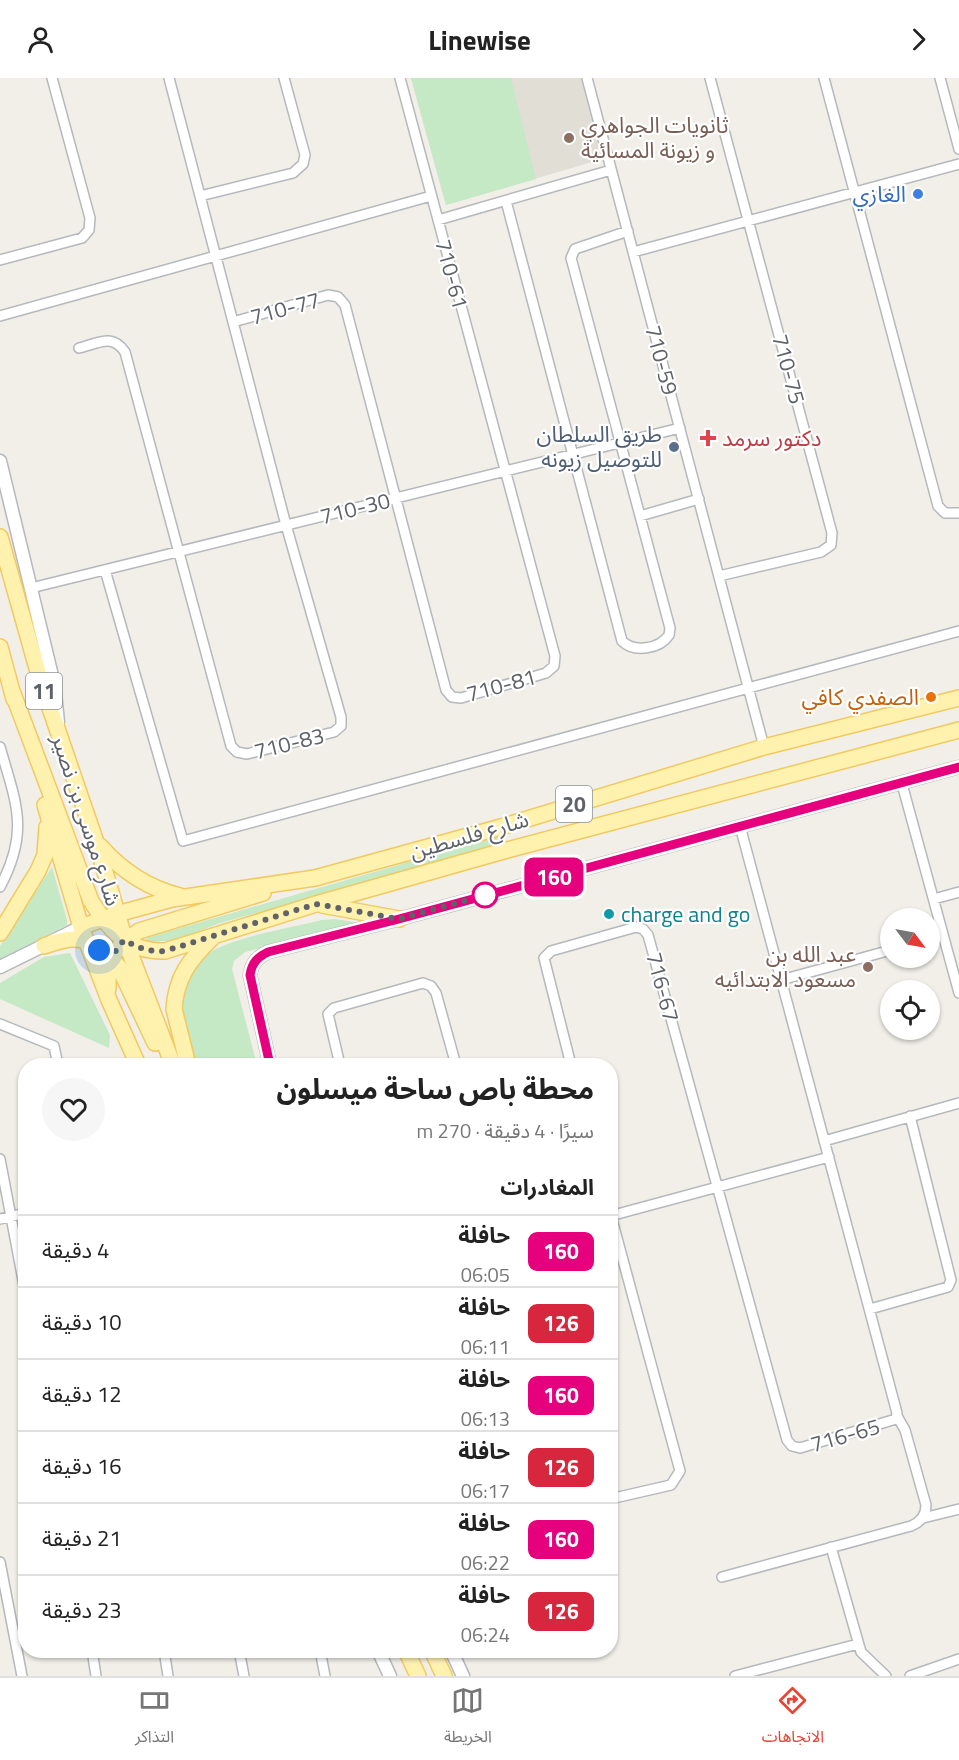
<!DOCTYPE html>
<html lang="ar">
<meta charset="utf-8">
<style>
body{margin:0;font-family:"Titillium Web","Noto Sans Arabic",sans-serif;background:#f6f6f6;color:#222;direction:rtl;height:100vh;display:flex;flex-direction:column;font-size:22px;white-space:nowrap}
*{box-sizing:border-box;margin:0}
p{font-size:20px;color:#767676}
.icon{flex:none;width:33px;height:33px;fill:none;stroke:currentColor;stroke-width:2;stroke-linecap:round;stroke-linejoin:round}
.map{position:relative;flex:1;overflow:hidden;direction:ltr}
.panel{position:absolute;left:18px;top:980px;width:600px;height:600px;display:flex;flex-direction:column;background:#fff;border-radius:24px;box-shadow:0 2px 4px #0004;direction:rtl}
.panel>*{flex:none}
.badge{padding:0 12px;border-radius:9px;font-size:21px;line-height:39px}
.needle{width:39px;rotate:122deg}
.buttons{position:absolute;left:880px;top:830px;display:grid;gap:12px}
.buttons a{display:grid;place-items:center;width:60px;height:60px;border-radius:50%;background:#fff;box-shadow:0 2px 4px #0004;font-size:30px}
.you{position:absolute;width:30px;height:30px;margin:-15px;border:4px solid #fff;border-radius:50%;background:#1a73e8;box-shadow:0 0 0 9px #1a73e833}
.map>.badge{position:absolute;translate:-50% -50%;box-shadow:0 0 0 3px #fff}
h2{padding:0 24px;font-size:22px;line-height:54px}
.round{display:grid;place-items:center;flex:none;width:63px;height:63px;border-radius:32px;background:#f6f6f6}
.headline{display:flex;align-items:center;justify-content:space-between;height:102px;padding:0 24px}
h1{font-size:28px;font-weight:700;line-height:45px}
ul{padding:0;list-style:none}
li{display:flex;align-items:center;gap:18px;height:72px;padding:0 24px;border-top:2px solid #e0e0e0}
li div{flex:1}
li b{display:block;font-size:22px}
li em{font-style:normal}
li .badge{min-width:66px;font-weight:700;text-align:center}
header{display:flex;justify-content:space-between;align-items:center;height:78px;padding:0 24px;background:#fff;font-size:27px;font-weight:700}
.tabs{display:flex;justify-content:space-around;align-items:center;height:84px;border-top:2px solid #e0e0e0;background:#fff;font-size:16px;color:#767676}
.tabs a{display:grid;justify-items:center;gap:3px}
.tabs .selected{color:#ea4335}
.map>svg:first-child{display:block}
</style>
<header><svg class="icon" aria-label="forward" viewBox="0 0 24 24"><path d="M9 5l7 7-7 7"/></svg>Linewise<svg class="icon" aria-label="person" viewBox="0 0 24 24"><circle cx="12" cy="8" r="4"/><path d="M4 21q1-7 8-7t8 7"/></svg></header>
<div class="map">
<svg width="959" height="1598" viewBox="0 0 959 1598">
<rect width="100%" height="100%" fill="#f1efe8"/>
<path fill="#e1ded6" d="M411 0H585L609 79 446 127Z"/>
<path fill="#c5e8c5" d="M411 0H511L536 101 446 127Z
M498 756 500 760 497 769 220 845 174 863H144L149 859 395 788Z
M52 789 67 842V847L0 881V868Z
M335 841 354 844 353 846 245 874 234 883 232 891 257 987H194C190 969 180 947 182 929 184 910 193 888 208 876 228 860 295 849 322 842Z
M70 875 110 957 109 970 0 921V905L44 879Z"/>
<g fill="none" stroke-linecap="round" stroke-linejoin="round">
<g stroke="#b5b8bc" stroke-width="12">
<path id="minor" d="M169 0 200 118 293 95 303 86 305 77 284 0
M587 0 764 669
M710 0 832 455 831 467 821 474 719 498
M824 0 938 428 945 435H959
M940 0 959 71
M200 118 233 244
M506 123 622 563C634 575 660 571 669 557L670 550 571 180 575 171 628 153
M438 142 611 92
M633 174 959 86
M0 182 82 160 89 152 90 140 52 0
M0 238 431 118
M79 270C99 265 112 255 125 274L231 668 237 674 247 676 334 654 341 648V639L286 447 233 244 328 217 338 219 345 227 446 612 452 619 461 620 546 595 554 588 555 578 400 0
M640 438 699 421
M105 492 183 763 959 553
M31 510 680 350
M0 669C16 725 30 753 0 809
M902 706 959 915
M934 821 959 814
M930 861 943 858
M781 902 891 872
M0 946 54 968 58 987
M340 987 328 936 334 930 423 905 431 908 436 915 456 987
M571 987 544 880 551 873 636 849 643 851 648 857 787 1362 792 1368 800 1370 896 1341 897 1335 740 748
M824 1063 959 1025
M0 1081 26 1218
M610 1134 680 1393 671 1407 610 1421
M610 1138 829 1079
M0 1141 26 1135
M870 1231 948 1209 951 1202 910 1038
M923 1440 959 1431
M831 1469 861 1574 886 1598
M0 1484 22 1598
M722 1499 911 1448C921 1444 926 1437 926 1427L905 1352 897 1338
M92 1572 96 1598
M164 1572 168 1598
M239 1572 244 1598
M320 1572 325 1598
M735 1598 858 1566
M910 1598 959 1581"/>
</g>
<g stroke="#b5b8bc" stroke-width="15">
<path id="tertiary" d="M0 383 54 606 58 644
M0 889 81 849
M270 987 250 897C252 884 258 879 268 874L399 841 959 689
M378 1572 390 1598
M451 1572 463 1598"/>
</g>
<g stroke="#f2c960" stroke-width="18">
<path id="primary" d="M0 459 40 601 98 770 125 862 173 987
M0 569 14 621
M12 613 91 823C110 853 128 874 165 873L316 826 507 772 959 652
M45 727 81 849 109 922 138 987
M100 768C122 793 147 810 180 818
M322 827 399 841
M81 849 117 836 172 821 315 800 501 749 764 669 959 620
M0 855 38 793 45 777 47 749
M44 868C53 865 64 861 73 861 90 860 109 878 119 889L155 965
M108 911C107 882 114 869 139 853L263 815
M188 987 174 931C176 899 190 881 212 860
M406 1572 418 1598
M432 1572 444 1598"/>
</g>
<use href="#minor" stroke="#fff" stroke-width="9"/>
<use href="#tertiary" stroke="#fff" stroke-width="12"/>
<use href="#primary" stroke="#fff2af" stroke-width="15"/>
</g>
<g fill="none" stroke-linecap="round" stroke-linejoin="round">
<g stroke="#fff" stroke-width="14">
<path id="line" d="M270 987 250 897C252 884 258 879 268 874L399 841 959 689"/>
</g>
<use href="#line" stroke="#e6007e" stroke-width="9"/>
<path stroke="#5f6368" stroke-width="6" stroke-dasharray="0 10.8" d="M99 872 111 879 124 862C139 870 149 874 165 873L316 826 399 841 490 816 485 817"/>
</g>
<g fill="#8d6e63" stroke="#fff" stroke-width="2">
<circle cx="569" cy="60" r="6"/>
<circle cx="868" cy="889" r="6"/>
</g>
<circle fill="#3f7fe0" stroke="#fff" stroke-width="2" cx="918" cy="116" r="6"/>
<path fill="#e0444e" stroke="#fff" stroke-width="2" d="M705 351h6v6h6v6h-6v6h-6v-6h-6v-6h6z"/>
<circle fill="#5c6f8a" stroke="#fff" stroke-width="2" cx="674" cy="369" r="6"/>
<circle fill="#e8710a" stroke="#fff" stroke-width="2" cx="931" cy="619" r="6"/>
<circle fill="#fff" stroke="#e6007e" stroke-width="3" cx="485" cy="817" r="12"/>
<circle fill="#0f9aa8" stroke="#fff" stroke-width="2" cx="609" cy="836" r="6"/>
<g text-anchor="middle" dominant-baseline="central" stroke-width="4.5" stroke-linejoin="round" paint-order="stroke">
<g fill="#fff" stroke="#8f9295" stroke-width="1.5">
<rect x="26" y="595" width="36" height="36" rx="4.5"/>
<rect x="556" y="708" width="36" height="36" rx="4.5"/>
</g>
<g font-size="21" font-weight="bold" fill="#5f6368">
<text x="44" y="613">11</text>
<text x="574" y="726">20</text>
</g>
<g font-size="22" fill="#785e54" stroke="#fff" text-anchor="start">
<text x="581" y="47">ثانويات الجواهري<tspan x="581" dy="25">و زيونة المسائية</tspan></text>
<text x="856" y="876" text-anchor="end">عبد الله بن<tspan x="856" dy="25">مسعود الابتدائيه</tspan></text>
</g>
<g font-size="22" fill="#366cbe" stroke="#fff" text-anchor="end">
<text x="906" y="116">الغازي</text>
</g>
<g font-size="22" fill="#5f6368" stroke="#fff">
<text transform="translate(452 196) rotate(75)">710-61</text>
<text transform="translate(285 230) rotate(-15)">710-77</text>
<text transform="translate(662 282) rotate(75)">710-59</text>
<text transform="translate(789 291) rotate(75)">710-75</text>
<text transform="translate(355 430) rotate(-14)">710-30</text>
<text transform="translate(501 607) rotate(-15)">710-81</text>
<text transform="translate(289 665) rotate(-14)">710-83</text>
<text transform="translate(87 742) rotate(72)">شارع موسى بن نصير</text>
<text transform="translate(469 757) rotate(-16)">شارع فلسطين</text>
<text transform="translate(663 909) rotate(75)">716-67</text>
<text transform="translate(845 1357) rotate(-16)">716-65</text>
</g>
<g font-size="22" fill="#4e5e75" stroke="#fff" text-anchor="end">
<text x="662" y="356">طريق السلطان<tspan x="662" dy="25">للتوصيل زيونه</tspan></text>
</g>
<g font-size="22" fill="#be3a42" stroke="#fff" text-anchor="start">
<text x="722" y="360">دكتور سرمد</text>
</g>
<g font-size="22" fill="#c56008" stroke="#fff" text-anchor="end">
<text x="919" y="619">الصفدي كافي</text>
</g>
<g font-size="22" fill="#0d838f" stroke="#fff" text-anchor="start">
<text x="621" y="836">charge and go</text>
</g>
</g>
</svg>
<div class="buttons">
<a><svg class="needle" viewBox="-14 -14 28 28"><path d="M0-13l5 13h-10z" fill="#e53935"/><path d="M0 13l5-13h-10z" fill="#767676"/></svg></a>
<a><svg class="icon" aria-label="locate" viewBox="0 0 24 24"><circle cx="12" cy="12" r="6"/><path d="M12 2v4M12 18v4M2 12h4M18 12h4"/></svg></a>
</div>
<div class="you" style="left:99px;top:872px"></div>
<b class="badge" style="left:554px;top:799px;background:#e6007e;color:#fff">160</b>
<section class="panel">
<div class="headline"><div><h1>محطة باص ساحة ميسلون</h1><p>سيرًا · 4 دقيقة · 270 m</p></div><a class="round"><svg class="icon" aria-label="heart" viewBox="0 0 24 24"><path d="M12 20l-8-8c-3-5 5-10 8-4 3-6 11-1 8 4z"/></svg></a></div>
<h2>المغادرات</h2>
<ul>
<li><span class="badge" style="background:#e6007e;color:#fff">160</span><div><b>حافلة</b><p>06:05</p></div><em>4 دقيقة</em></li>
<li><span class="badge" style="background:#d7263d;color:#fff">126</span><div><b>حافلة</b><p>06:11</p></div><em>10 دقيقة</em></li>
<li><span class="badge" style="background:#e6007e;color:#fff">160</span><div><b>حافلة</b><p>06:13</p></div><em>12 دقيقة</em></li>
<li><span class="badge" style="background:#d7263d;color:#fff">126</span><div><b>حافلة</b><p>06:17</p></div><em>16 دقيقة</em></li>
<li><span class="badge" style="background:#e6007e;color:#fff">160</span><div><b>حافلة</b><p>06:22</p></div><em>21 دقيقة</em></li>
<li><span class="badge" style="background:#d7263d;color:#fff">126</span><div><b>حافلة</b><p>06:24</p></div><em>23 دقيقة</em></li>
</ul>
</section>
</div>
<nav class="tabs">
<a class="selected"><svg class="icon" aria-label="directions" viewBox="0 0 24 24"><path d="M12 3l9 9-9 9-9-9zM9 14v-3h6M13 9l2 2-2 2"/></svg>الاتجاهات</a>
<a><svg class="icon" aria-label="map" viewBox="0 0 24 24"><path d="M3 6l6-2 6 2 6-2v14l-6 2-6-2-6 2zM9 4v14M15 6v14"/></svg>الخريطة</a>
<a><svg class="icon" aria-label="tickets" viewBox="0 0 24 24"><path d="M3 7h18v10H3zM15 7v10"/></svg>التذاكر</a>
</nav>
